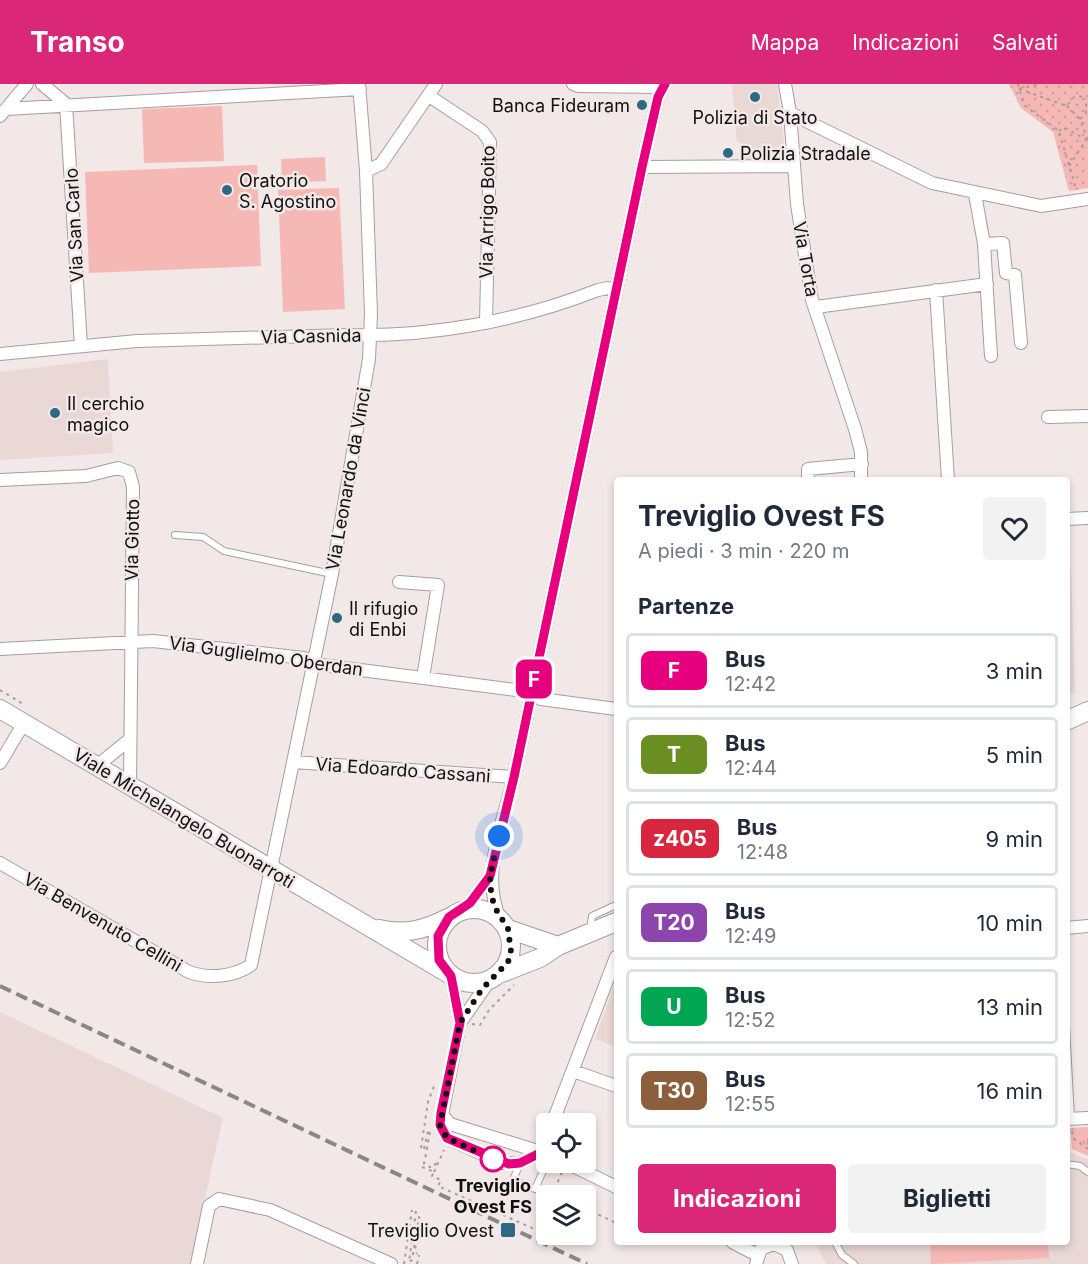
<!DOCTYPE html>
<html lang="it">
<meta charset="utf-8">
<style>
body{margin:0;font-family:Inter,sans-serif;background:#f2f2f3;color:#1f2937;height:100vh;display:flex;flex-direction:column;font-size:22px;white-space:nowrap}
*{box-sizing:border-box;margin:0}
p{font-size:20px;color:#747a83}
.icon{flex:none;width:33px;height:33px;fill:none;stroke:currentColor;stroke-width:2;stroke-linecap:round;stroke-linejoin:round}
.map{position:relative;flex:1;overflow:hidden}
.details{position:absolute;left:614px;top:393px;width:456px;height:768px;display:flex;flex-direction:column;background:#fff;border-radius:6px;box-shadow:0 3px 9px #0003}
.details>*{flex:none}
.badge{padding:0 12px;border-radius:9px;font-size:21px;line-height:39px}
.controls{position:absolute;left:536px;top:1029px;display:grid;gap:12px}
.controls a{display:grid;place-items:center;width:60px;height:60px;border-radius:6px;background:#fff;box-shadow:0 3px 9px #0003;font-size:30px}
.you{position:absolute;width:30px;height:30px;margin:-15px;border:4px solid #fff;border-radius:50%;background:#1a73e8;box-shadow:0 0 0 9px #1a73e833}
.map>.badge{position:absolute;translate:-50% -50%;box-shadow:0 0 0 3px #fff}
h2{padding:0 24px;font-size:22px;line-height:54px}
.round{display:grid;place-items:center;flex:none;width:63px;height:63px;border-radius:6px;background:#f2f2f3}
.headline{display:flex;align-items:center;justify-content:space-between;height:102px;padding:0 24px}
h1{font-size:28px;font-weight:700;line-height:45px}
.cta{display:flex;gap:12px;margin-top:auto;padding:12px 24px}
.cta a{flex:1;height:69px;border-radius:6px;background:#db2777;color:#fff;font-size:24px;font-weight:700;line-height:69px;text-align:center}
.cta a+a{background:#f2f2f3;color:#1f2937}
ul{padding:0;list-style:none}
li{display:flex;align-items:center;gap:18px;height:75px;margin:0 12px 9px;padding:0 12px;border:3px solid #e0e1e3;border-radius:6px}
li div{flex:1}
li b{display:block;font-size:22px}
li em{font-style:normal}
li .badge{min-width:66px;font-weight:700;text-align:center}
header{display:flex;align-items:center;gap:36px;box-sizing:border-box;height:84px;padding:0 30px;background:#db2777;color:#fff}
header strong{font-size:28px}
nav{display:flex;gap:33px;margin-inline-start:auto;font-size:21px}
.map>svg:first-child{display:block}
</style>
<header>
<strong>Transo</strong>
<nav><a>Mappa</a><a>Indicazioni</a><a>Salvati</a></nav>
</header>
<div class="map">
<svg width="1088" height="1180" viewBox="0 0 1088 1180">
<defs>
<pattern id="grass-tufts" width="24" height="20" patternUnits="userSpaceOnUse" patternTransform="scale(1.5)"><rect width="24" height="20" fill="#f6b8b5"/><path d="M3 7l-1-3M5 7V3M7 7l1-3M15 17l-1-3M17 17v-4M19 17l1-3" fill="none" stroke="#d29d9a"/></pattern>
<pattern id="park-dots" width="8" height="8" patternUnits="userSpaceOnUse" patternTransform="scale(1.5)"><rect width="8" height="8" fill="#f6b8b5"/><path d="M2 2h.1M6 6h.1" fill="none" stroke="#d29d9a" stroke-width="1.8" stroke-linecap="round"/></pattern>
</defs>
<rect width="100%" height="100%" fill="#f1e8e7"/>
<path fill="#e9d8d6" d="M732 0H777L786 76 746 78V66L741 64 740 58H737Z
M108 275 113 369 0 376V288Z
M1067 482H1071L1075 608 1067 612Z
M616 896V963L595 955Z
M0 928 223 1034 190 1180H0Z
M1067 1044 1068 1068 1088 1075V1180H827L823 1175 815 1158H1066Z"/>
<path fill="url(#grass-tufts)" d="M1088 1043V1072L1072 1065 1070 1044Z"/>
<path fill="url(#park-dots)" d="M1009 0H1088V104L1069 107 1053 48 1021 24Z"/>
<path fill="#f6b8b5" d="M222 22 224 77 144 79 142 25Z
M325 73 326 97 282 99 281 75Z
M257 81 261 182 89 189 85 88Z
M339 104 345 225 283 228 278 106Z
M930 1158H1048L1049 1174 931 1180Z"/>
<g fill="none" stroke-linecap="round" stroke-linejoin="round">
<g stroke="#a69e9d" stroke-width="8">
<path id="lane" d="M175 451 203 453 224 467 332 490
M590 846 592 832 616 821
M1066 941 1071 1035
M520 1079 513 1096 535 1105 547 1078
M1066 1080 1080 1082 1088 1088
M835 1158 842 1171 854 1180"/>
</g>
<g stroke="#a69e9d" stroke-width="14">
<path id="street" d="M42 0 66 20
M573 0 578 2 662 3
M785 0 790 29 797 120 812 216 855 345 861 368V396
M429 12 482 47 490 58 486 239
M66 20 81 262
M6 25 360 5
M790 29 932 99 1041 122 1088 115
M0 32 27 0
M642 83 794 82
M366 87 381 80 436 0
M975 110 984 160 991 272
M984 160 1003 159 1006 189 1015 191 1021 259
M936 206 948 396
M816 223 987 200
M0 270 137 257 347 251C432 253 519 237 598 206L608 204 616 206
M1048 333 1088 332
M0 396 86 392 118 384 129 388 133 403 130 702
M808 396V385L862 380
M1066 435 1088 434
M399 498 438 501 423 594
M0 565 153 557 304 574 322 581 531 608 541 615 616 625
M293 678 514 693
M0 679 24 639
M97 682 129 656
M0 779 189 888C208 895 234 893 251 881L332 490 369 275 371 230 366 87 359 0
M458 828 470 819 490 792
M500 835C480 790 503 739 514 693L642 83 658 13 665 0
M1066 844 1088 842
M451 892 460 939 440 1041 447 1054 502 1079H520L541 1068
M460 939 490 896
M573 987 616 1002
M441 1029 450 1040 544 1069
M1066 1035 1088 1034
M552 1040 616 873
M541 1068 546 1055
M565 1078 616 1103
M732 1158 757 1171
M197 1180 209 1122 219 1115 270 1126 391 1180
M756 1180 761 1165 774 1160 787 1166 792 1180"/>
</g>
<g stroke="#a69e9d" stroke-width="20">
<path id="secondary" d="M0 625 449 890
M1066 637 1088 627
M437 862a37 37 0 1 1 74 0a37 37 0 1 1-74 0Z
M379 845C405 851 424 846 448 834
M508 845 558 862
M499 890 540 874 558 862 616 838"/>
</g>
<path stroke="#a49e9d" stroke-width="2" stroke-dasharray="3 4.5" stroke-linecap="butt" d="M1018 0 1024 21 1059 47 1076 105
M1019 5 1067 22 1074 13 1088 12
M1019 5 1039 0
M1067 22 1080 35 1088 57
M1080 35 1086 29V14
M1059 47 1064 43 1086 56 1069 82
M0 606 23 620
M472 940 480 941 489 926 514 901
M1072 1047 1074 1055 1088 1065
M430 1048 424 1080 432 1084 438 1077
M421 1064 428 1018 434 1002
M424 1065 429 1043
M422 1083 434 1088 432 1092 441 1096 438 1102 541 1148 546 1137
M434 1088 444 1066
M553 1109 559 1112
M552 1112 562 1088
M578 1112 584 1100
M585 1124 616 1139
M416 1127 409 1178 412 1176 419 1133 415 1167 417 1170
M425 1148 429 1135
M404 1180 412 1126
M417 1180 419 1171"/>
<use href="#lane" stroke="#fff" stroke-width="6"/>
<use href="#street" stroke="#fff" stroke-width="12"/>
<use href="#secondary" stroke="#fff" stroke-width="18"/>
<path stroke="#8b8584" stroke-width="4" stroke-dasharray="12 6" stroke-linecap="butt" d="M0 902 587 1180"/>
</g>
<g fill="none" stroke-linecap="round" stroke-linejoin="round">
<g stroke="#fff" stroke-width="14">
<path id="line" d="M546 1055 542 1068 520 1079 509 1080 447 1054 440 1041 441 1029 460 939 451 892 439 876 438 852 449 833 470 819 490 792 514 693 642 83 658 13 665 0"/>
</g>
<use href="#line" stroke="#e6007e" stroke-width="9"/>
<path stroke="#12100f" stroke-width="6" stroke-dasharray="0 10.8" d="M493 1075 447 1054 440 1041 460 939 482 905 508 878 511 868 508 845 494 822 491 807 490 792 499 752"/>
</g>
<g fill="#2f6882" stroke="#f1e8e7" stroke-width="2">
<circle cx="755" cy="13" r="6"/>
<circle cx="642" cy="21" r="6"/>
<circle cx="728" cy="69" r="6"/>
<circle cx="227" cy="106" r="6"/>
<circle cx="55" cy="329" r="6"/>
<circle cx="337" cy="534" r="6"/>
<rect x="500" y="1138" width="16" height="16" rx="3"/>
</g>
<circle fill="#fff" stroke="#e6007e" stroke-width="3" cx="493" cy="1075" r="12"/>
<g text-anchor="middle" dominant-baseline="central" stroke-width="5" stroke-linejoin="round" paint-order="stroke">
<g font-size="18" fill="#12100f" stroke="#f1e8e7" text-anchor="start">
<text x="630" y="21" text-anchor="end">Banca Fideuram</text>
<text x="755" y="33" text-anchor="middle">Polizia di Stato</text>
<text x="740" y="69">Polizia Stradale</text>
<text x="239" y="96">Oratorio<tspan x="239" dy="21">S. Agostino</tspan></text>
<text x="67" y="319">Il cerchio<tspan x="67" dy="21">magico</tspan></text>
<text x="349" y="524">Il rifugio<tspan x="349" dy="21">di Enbi</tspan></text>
<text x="494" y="1146" text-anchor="end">Treviglio Ovest</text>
</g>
<g font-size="18" fill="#12100f" stroke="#f1e8e7">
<text transform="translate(487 128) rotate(-89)">Via Arrigo Boito</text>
<text transform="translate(74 141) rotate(-93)">Via San Carlo</text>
<text transform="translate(806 175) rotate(80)">Via Torta</text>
<text transform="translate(311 252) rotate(-1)">Via Casnida</text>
<text transform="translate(348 395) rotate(-80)">Via Leonardo da Vinci</text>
<text transform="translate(132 456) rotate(-89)">Via Giotto</text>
<text transform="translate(266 572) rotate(8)">Via Guglielmo Oberdan</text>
<text transform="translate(403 686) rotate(4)">Via Edoardo Cassani</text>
<text transform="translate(184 734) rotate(31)">Viale Michelangelo Buonarroti</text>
<text transform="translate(103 838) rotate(30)">Via Benvenuto Cellini</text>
</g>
<g font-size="18" font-weight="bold" fill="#12100f" stroke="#f1e8e7">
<text x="493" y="1101">Treviglio<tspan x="493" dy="21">Ovest FS</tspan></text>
</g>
</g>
</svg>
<div class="controls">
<a><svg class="icon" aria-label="locate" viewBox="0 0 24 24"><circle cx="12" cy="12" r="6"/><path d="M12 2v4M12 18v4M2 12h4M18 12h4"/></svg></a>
<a><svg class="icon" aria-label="layers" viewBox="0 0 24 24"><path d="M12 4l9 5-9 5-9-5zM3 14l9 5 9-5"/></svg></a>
</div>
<div class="you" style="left:499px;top:752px"></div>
<b class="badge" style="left:534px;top:595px;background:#e6007e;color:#fff">F</b>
<section class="details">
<div class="headline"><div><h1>Treviglio Ovest FS</h1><p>A piedi · 3 min · 220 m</p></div><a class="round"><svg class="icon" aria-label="heart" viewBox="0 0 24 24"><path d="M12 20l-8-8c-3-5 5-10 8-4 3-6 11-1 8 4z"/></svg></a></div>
<h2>Partenze</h2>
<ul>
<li><span class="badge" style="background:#e6007e;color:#fff">F</span><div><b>Bus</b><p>12:42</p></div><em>3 min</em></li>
<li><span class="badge" style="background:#6b8e23;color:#fff">T</span><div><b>Bus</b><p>12:44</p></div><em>5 min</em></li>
<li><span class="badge" style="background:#d7263d;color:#fff">z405</span><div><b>Bus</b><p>12:48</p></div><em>9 min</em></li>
<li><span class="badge" style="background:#8e44ad;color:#fff">T20</span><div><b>Bus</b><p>12:49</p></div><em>10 min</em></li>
<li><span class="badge" style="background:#00a651;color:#fff">U</span><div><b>Bus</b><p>12:52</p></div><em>13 min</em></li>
<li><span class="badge" style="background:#8b5e3c;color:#fff">T30</span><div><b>Bus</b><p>12:55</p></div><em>16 min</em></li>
</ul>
<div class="cta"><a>Indicazioni</a><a>Biglietti</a></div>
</section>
</div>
